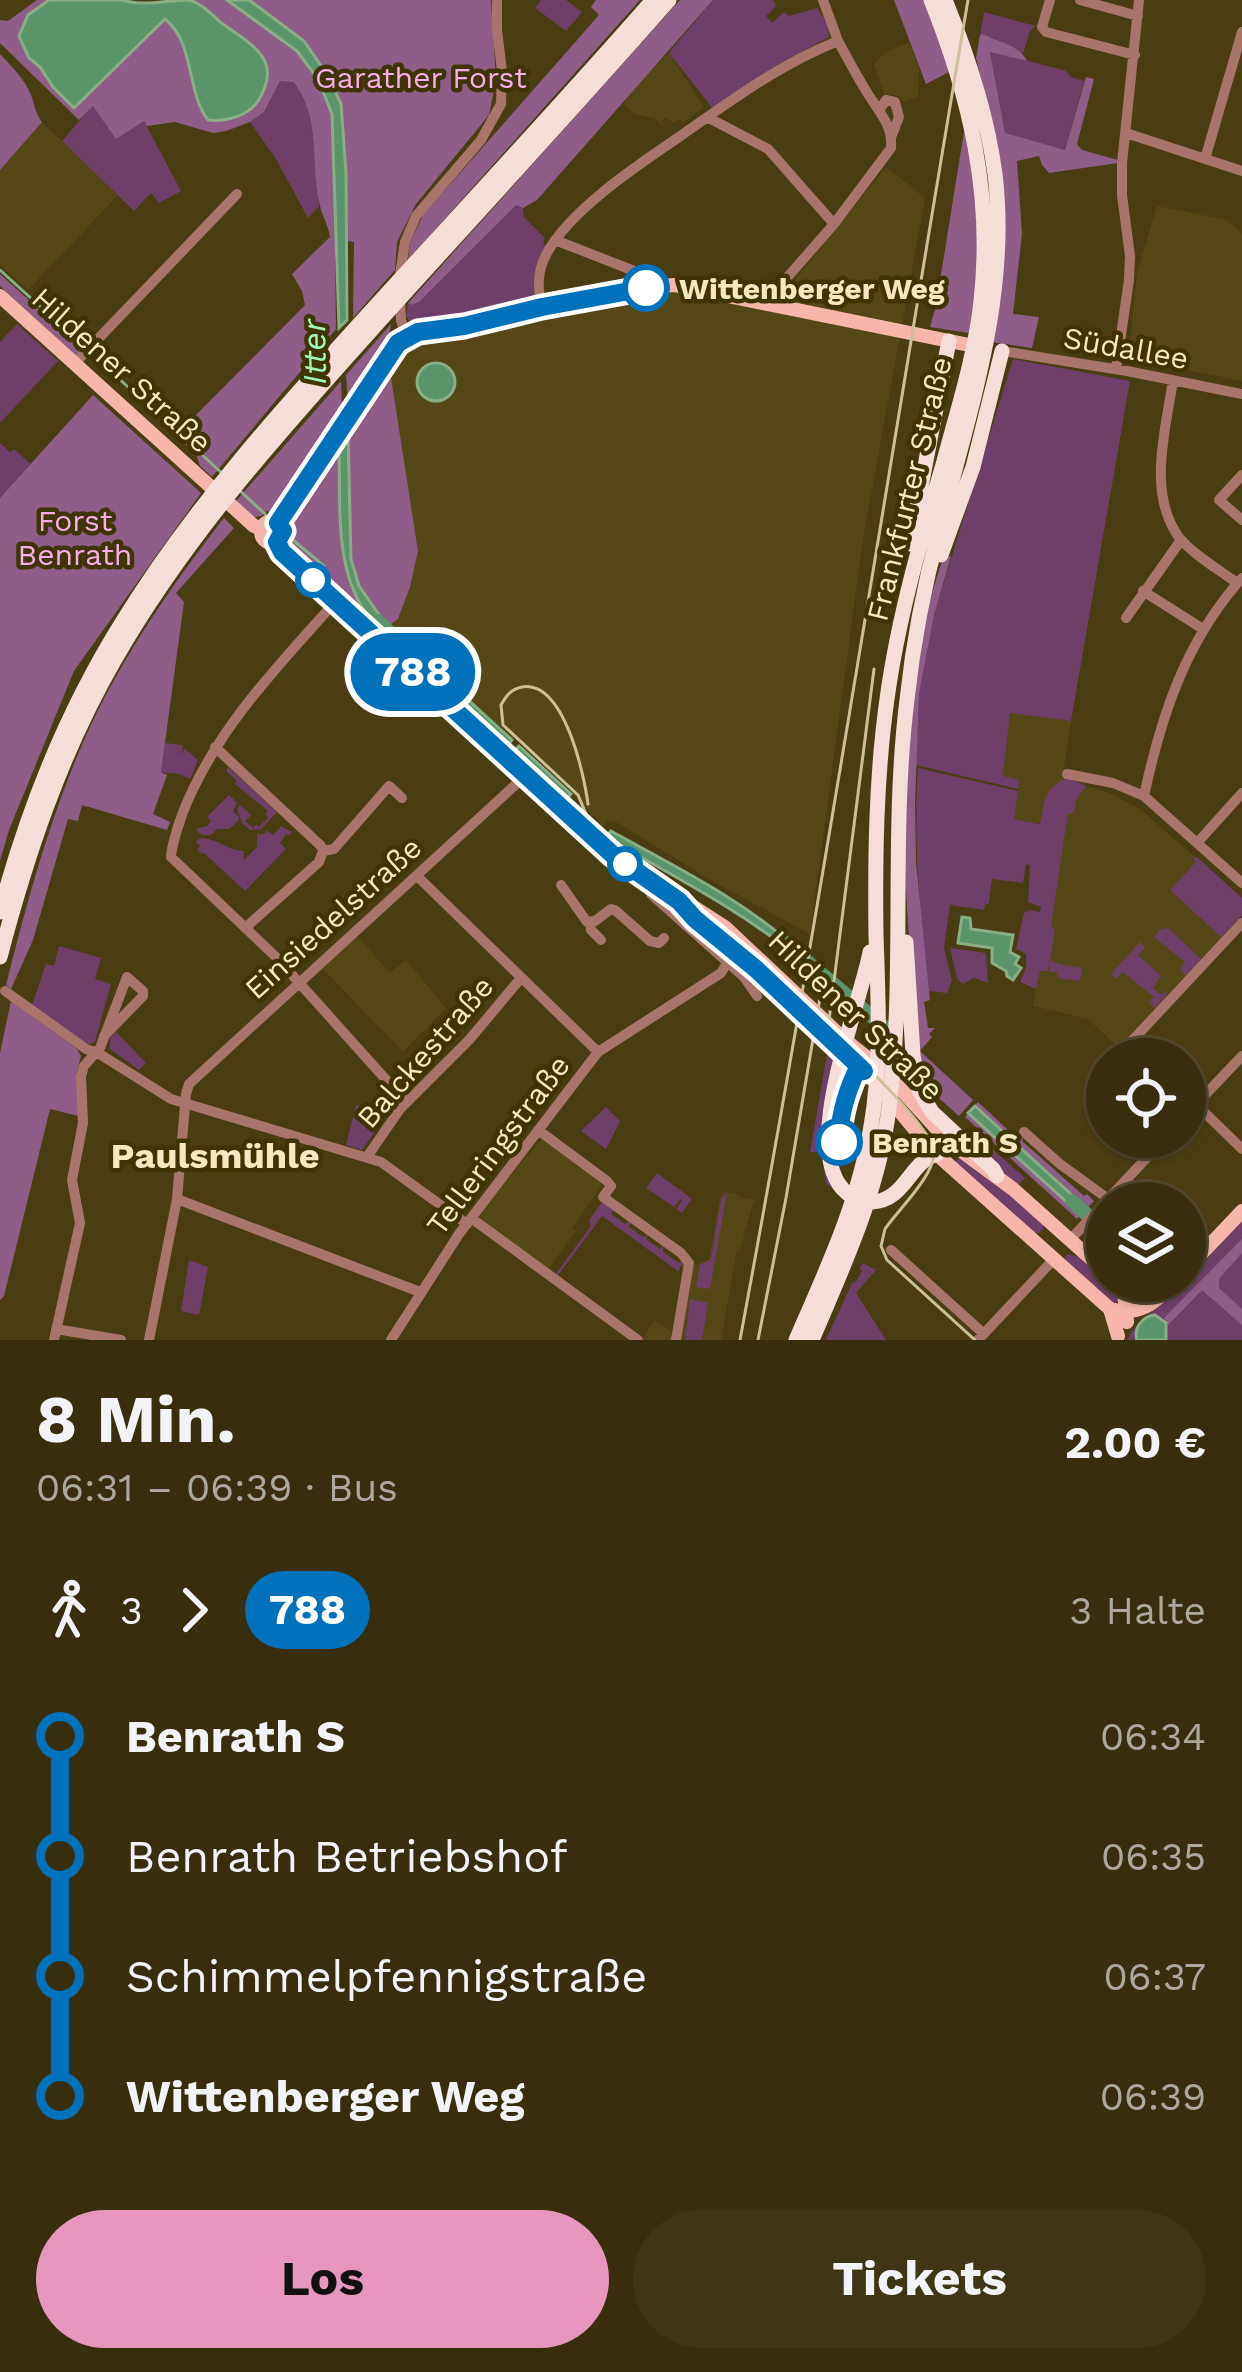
<!DOCTYPE html>
<html lang="de">
<meta charset="utf-8">
<style>
body{margin:0;font-family:"Work Sans",sans-serif;background:#3f3616;color:#f1f3f6;height:100vh;display:flex;flex-direction:column;font-size:45px;white-space:nowrap}
*{box-sizing:border-box;margin:0}
p{font-size:39px;color:#aba89d}
.icon{flex:none;width:66px;height:66px;fill:none;stroke:currentColor;stroke-width:2;stroke-linecap:round;stroke-linejoin:round}
.map{position:relative;height:1340px;overflow:hidden}
.panel{display:flex;flex-direction:column;background:#382e0d;flex:1}
.panel>*{flex:none}
.badge{padding:0 24px;border-radius:39px;font-size:42px;line-height:78px}
.controls{position:absolute;left:1086px;top:1038px;display:grid;gap:24px}
.controls a{display:grid;place-items:center;width:120px;height:120px;border-radius:50%;background:#382e0d;box-shadow:0 3px 9px #0004,0 0 0 3px #524a2e;font-size:60px}
.map>.badge{position:absolute;translate:-50% -50%;box-shadow:0 0 0 6px #fff}
.legs{display:flex;align-items:center;gap:18px;height:132px;padding:0 36px;font-size:39px}
.legs p{margin-inline-start:auto}
.headline{display:flex;align-items:center;justify-content:space-between;height:204px;padding:0 36px}
h1{font-size:66px;font-weight:700;line-height:90px}
.cta{display:flex;gap:24px;margin-top:auto;padding:24px 36px}
.cta a{flex:1;height:138px;border-radius:72px;background:#e797bd;color:#111;font-size:48px;font-weight:700;line-height:138px;text-align:center}
.cta a+a{background:#3f3616;color:#f1f3f6}
ul{padding:0 36px;list-style:none}
li{display:flex;align-items:center;gap:42px;height:120px;font-size:45px}
li i{display:grid;place-items:center;width:18px;height:100%;margin:0 15px;background:currentColor}
li i::after{content:'';width:30px;height:30px;margin:-15px;border:9px solid;border-radius:50%;background:#382e0d}
li p{margin-inline-start:auto}
li:first-child i{background:linear-gradient(#0000 50%,currentColor 0)}
li:last-child i{background:linear-gradient(currentColor 50%,#0000 0)}
.map>svg:first-child{display:block}
</style>
<div class="map">
<svg width="1242" height="1340" viewBox="0 0 1242 1340">
<rect width="100%" height="100%" fill="#4a3d11"/>
<path fill="#564716" d="M909 42 919 68 918 97 904 102 897 95 884 94 874 64 886 52Z
M669 53 704 107 683 123 680 119 674 122 665 118 662 121 665 125 662 126 655 119 634 114 623 104 635 86Z
M42 122 118 195 28 290 0 265V170Z
M886 167 925 198 863 539 810 934 714 882 616 822 608 821 603 826 578 801 568 788 515 738 512 739 389 629 398 619 410 587 418 551 390 371 409 343 543 310 662 290 783 294Z
M1157 206 1227 220 1242 233V381L1140 360 1129 350 1137 273Z
M1010 712 1071 721 1064 769 1070 771 1068 778 1072 782 1109 793 1140 809 1242 898V915L1118 1047 1088 1019 1033 1006 1060 827 1013 819 1020 780 1003 777Z
M357 936 390 973 406 960 446 1008 403 1052 322 968Z
M542 1139 603 1184 572 1228 576 1231 547 1271 474 1216Z
M721 1192 735 1193 741 1198 754 1200 740 1250H737L721 1340H641L655 1320 675 1334 691 1267 709 1260Z"/>
<path fill="#703f69" d="M541 0H566L582 12 566 31 535 8Z
M713 0H773L776 6 766 16 772 23 784 12 789 16 817 8 827 23 829 37 779 64 713 109 669 53Z
M984 12 1035 26 1030 31 1023 53 980 35Z
M990 51 1066 71 1071 77 1084 81 1065 150 1005 134Z
M280 81H294L306 98 314 142 319 206 308 218 276 159 250 122 264 112Z
M93 105 144 121 181 191 159 203 151 193 134 211 62 141Z
M516 204 523 208 524 217 545 238 543 243 548 247 535 275 534 297 529 302C491 311 450 326 409 320L406 316 408 303 413 305 419 302Z
M17 324 58 361 0 423V342Z
M1013 359 1130 381 1071 721 1010 713 1003 776 1020 780 1018 789 916 765 919 694 934 614Z
M0 443 10 452 14 449 31 464 0 498Z
M165 743 183 745 181 757 184 748 198 760 190 779 179 774 161 772Z
M228 767 277 812 261 829 250 830 242 823 237 809 240 805 251 815 245 821 253 828 256 825 259 827 268 818 265 814 268 811 235 784 236 780 226 771Z
M918 768 1018 791 1014 819 1040 824C1046 797 1041 794 1066 777L1086 786 1076 800 1074 813H1068L1051 926 1055 930 1050 960 1058 964 1082 968 1080 981 1057 978V972H1049L1050 961 1047 971H1040L1036 989 1020 982 1026 968V954L1016 949 1024 913 1030 910 1040 912 1041 907 1028 902 1030 866 1026 864 1023 883 992 879 989 904H985L984 910 950 905 944 948 952 981 947 993 929 991C920 916 913 843 918 768Z
M229 795 237 803 233 811 239 817 238 821 229 829H217L211 835H202L195 829 207 826 211 821 207 817Z
M281 826 292 832 289 836 286 834 280 843 286 849 245 891 204 853 202 854 197 850 200 846 196 842 200 838C217 838 226 850 244 851L243 861 257 847V834H264L267 831 273 835Z
M1192 857H1197L1242 898V915L1221 937 1170 890 1196 862Z
M1168 928 1201 959 1186 975 1180 969 1185 962 1154 937 1161 929Z
M1140 942 1145 948 1138 955 1161 976 1153 988 1161 995 1165 992 1167 994 1155 1008 1149 1003 1154 997 1123 972 1116 979 1111 974Z
M59 946 101 958 95 979 111 984 95 1041 91 1044H85L32 1005 46 964 54 966Z
M950 948 986 953 988 983 974 978 963 984 957 979Z
M116 1032 146 1063 139 1070 110 1049V1038Z
M828 1048 840 1058 826 1119 843 1197 826 1183 822 1152H810Z
M356 1105 387 1114 362 1150 346 1145Z
M606 1107 620 1121 606 1149 581 1131Z
M964 1128 972 1133 970 1129 1025 1178 1016 1187 961 1131Z
M960 1157 1005 1189 1043 1223V1229L1039 1233H1031L955 1162Z
M657 1173 692 1199 682 1213 676 1209 682 1201 681 1199 674 1207 646 1188Z
M727 1192 710 1289 696 1287 700 1265 711 1259 721 1199Z
M602 1202 614 1210 611 1214 625 1224 629 1221 631 1222 629 1227 643 1237 648 1235 646 1239 660 1249 663 1246V1252L679 1263 682 1260 685 1266H680L679 1272 602 1216 558 1275 556 1274 591 1226 589 1220Z
M1242 1220V1340H1127C1138 1318 1158 1309 1175 1292 1199 1270 1220 1244 1242 1220Z
M1067 1254 1078 1257 1117 1291 1120 1296 1118 1302 1114 1304 1063 1262Z
M189 1260 208 1267 199 1315 181 1311Z
M863 1263 876 1270 856 1293 886 1340H826L852 1283 856 1282 862 1271 860 1267Z
M690 1299 708 1303 702 1340H685Z"/>
<path fill="#8f5d88" d="M37 0H49L28 15 19 36 29 58 40 67 53 87 75 108 165 19C184 34 199 95 208 120 237 123 252 111 266 88L245 39 194 0H491L496 80 489 115 416 204 397 242 395 270 353 318 354 242 335 239 336 329 212 477 200 466 196 454 176 435 305 305 302 291 292 274 330 237C328 224 321 214 319 201 311 160 320 117 294 82L280 81 264 112 250 122 226 131 213 133 175 122 147 126 144 121 116 139 93 106 79 120 0 43V20L8 21Z
M596 0H640L408 260 410 243 423 215 599 15 591 7Z
M680 0H713L537 200 523 208 516 205 419 302 412 305 408 303Z
M894 0H924L951 71 926 84Z
M983 34C998 43 1019 44 1027 61L990 52 1005 133 1065 150 1086 77 1094 79 1077 144 1082 150 1118 160V163L1049 173 1042 165 1039 156 1017 161 1022 234 1013 314 1039 317 1032 348 992 342 1002 187 997 142 976 58 980 35Z
M0 54C11 66 25 79 31 95 35 105 35 113 42 122L0 170Z
M966 119 976 173 978 273 969 333 930 327 936 306Z
M0 274 83 349 76 356 0 286Z
M391 324 389 337 348 404 346 375Z
M390 371 418 551 410 587 398 619 382 632 336 586 292 551 284 538Z
M341 381 342 412 271 512 267 511 261 516 254 517 236 501Z
M93 395 201 493 74 671 9 830 0 861V498Z
M224 518 234 528 176 593 184 602 161 772 167 775 153 814 170 822 167 830 82 805 78 821 68 819 33 940 11 989 6 985C27 901 50 817 85 738 121 658 171 586 224 518Z
M951 556 934 615 919 694 915 804 916 863 930 1000 924 1002 928 1028H935L929 1034 932 1037 920 1051 973 1100 959 1116 923 1084C904 911 886 726 943 558Z
M11 1001 77 1049 81 1056 76 1075 79 1116 50 1109 4 1296 0 1300V1053Z
M978 1102 1007 1129 1024 1135 1022 1141 1084 1196 1087 1194 1094 1201 1077 1219 965 1117Z
M1242 1239V1253L1219 1279V1288L1242 1309V1325L1202 1290 1168 1325 1164 1318Z"/>
<path fill="#59946a" stroke="#88ae84" stroke-width="3" d="M49 0H123C144 7 166 0 188 0 200 2 210 13 219 21 249 44 285 58 258 101 248 116 226 122 208 120 186 91 195 43 165 19L74 108 53 87 40 67 29 58 19 36 28 15Z
M227 0H249L304 41 328 76 341 104 346 173 347 320 339 328 332 114 318 79 297 51Z
M417 382a19 19 0 1 1 38 0a19 19 0 1 1-38 0Z
M348 436 351 559 359 586 389 629 384 634C332 587 341 515 339 450Z
M406 643 512 740 507 746 401 649Z
M519 746 571 794 565 800 513 752Z
M611 831C674 866 740 898 795 947L794 954C739 910 677 878 616 843L606 836Z
M962 917 970 918 971 929 1013 935 1010 952 1019 957 1015 964 1021 968 1013 980 1007 976 1006 971 992 963V948L958 943Z
M975 1106 1087 1209 1081 1215 968 1113Z
M1155 1315 1166 1323V1340H1137C1133 1328 1143 1316 1155 1315Z"/>
<g fill="none" stroke-linecap="round" stroke-linejoin="round">
<path stroke="#88ae84" stroke-width="3" d="M0 270 78 341
M92 354 223 474
M238 489 265 514
M293 540 324 566"/>
<path stroke="#59946a" stroke-width="14" d="M378 621 414 656
M782 940 884 1027
M1072 1201 1107 1233"/>
<path stroke="#a9756b" stroke-width="10" d="M823 0 838 41
M1050 0 1042 27 1046 32 1135 55
M1080 0 1138 16
M880 109 886 100 895 102 899 117 892 135
M707 117 768 149 834 224
M1126 133 1242 171
M1205 159 1242 32
M555 240 642 274 649 287
M399 281 405 242 416 216 481 140 501 104 502 71 497 30V0
M400 299 401 320 406 337
M542 307C537 288 537 271 547 253 571 209 638 165 679 137 730 101 780 64 838 41 848 59 857 77 868 94 879 112 893 125 891 148L834 224 778 288 775 306
M1002 351 1127 371 1242 394
M74 364 237 194
M1116 369 1129 280 1130 256 1122 195V163L1139 0
M1173 380C1166 429 1147 491 1178 536 1192 554 1218 569 1237 583
M1242 475 1219 500 1242 520
M1143 591 1203 629
M336 601C278 666 216 729 183 812 178 827 172 842 171 857L276 957 406 1102
M1126 618 1181 540
M215 747 321 846 323 851
M1067 774 1113 783 1144 796 1242 883
M1144 796C1161 716 1186 640 1242 578
M1198 842 1242 793
M417 876 598 1052
M644 878 651 894 744 977 757 996
M561 885 587 922 595 921 611 909 615 910 650 941 659 943 664 938
M590 922 591 930 601 940
M245 928 319 862 323 851 334 849 389 786 402 798
M5 991 86 1049 98 1053 171 1099 381 1162 467 1224
M1138 1059 1128 1050V1045L1242 923
M1185 1104 1203 1111 1242 1149
M1185 1116 1242 1056
M538 1130 607 1181 611 1186 603 1197 681 1253 689 1263 676 1340
M1024 1132 1060 1164 1111 1201
M367 1157 400 1109 469 1040 521 978
M177 1199 420 1292
M471 1218 638 1340
M1071 1239 1166 1137
M891 1250 984 1334
M56 1329 121 1340
M54 1340 80 1223 72 1180 83 1123 81 1076 84 1066 100 1048 127 977 143 991V996L104 1036
M149 1340 177 1199 186 1094 189 1084 525 776
M391 1340 459 1234 598 1052 721 973 727 963
M978 1340 1054 1259"/>
<path stroke="#f6b7aa" stroke-width="14" d="M0 296 254 526 262 529
M261 532a11 11 0 1 1 22 0a11 11 0 1 1-22 0Z
M278 522 393 347 406 337 418 332 487 321 542 307 652 287 674 285 979 347
M277 542 282 552 613 855 726 928 845 1040 885 1072 948 1141 1013 1189 1107 1273
M682 904 695 919 756 969 817 1025
M838 1044 878 1085 931 1149 1110 1309 1118 1336
M1185 1271 1242 1211
M1115 1281 1130 1294 1157 1297
M1124 1292 1127 1322
M1110 1309C1141 1317 1154 1303 1176 1281"/>
<path stroke="#f7ddd7" stroke-width="15" d="M910 544 949 341
M941 555 973 467 1002 351
M0 912C27 811 67 710 123 621 193 507 283 408 372 310 466 207 561 105 653 0
M906 942 913 1055 919 1090 932 1112 993 1169 997 1176
M870 952C860 1006 798 1154 847 1193 854 1200 862 1203 872 1202 906 1200 909 1162 937 1154
M0 957C27 854 61 753 114 661 187 533 285 426 383 317 478 212 575 107 669 0
M796 1340C826 1271 859 1201 871 1126 882 1063 878 999 876 935 875 857 876 777 887 699 898 618 921 539 944 461 958 408 975 356 981 301 993 196 970 97 931 0
M812 1340C844 1265 879 1190 889 1108 906 973 890 835 907 700 913 643 924 586 939 531 968 414 1010 297 995 174 987 114 968 56 945 0"/>
<path stroke="#cdc097" stroke-width="3" d="M588 804C584 774 564 680 522 687 511 689 506 696 501 705L503 725 578 795 597 840 607 855C638 880 675 898 707 923 744 951 932 1116 934 1152 935 1175 898 1210 885 1229L881 1246 887 1260 975 1340"/>
<path stroke="#cdc097" stroke-width="3" d="M829 1020 874 669
M740 1340C823 894 892 447 968 0
M758 1340 786 1198 820 998"/>
</g>
<g fill="none" stroke-linecap="round" stroke-linejoin="round">
<g stroke="#fff" stroke-width="27">
<path id="line-1" d="M646 288 542 307 464 326 418 332 398 343 278 523 283 531 277 542 282 552 613 855 679 901 695 919 756 969 864 1071 856 1072C845 1096 839 1117 839 1142"/>
</g>
<use href="#line-1" stroke="#0072bc" stroke-width="18"/>
</g>
<g fill="#fff" stroke="#0072bc" stroke-width="6">
<circle cx="646" cy="288" r="21"/>
<circle cx="313" cy="580" r="15"/>
<circle cx="625" cy="864" r="15"/>
<circle cx="839" cy="1142" r="21"/>
</g>
<g text-anchor="middle" dominant-baseline="central" stroke-width="9" stroke-linejoin="round" paint-order="stroke">
<g font-size="30" fill="#f8adec" stroke="#403304">
<text x="421" y="77">Garather Forst</text>
<text x="75" y="520">Forst<tspan x="75" dy="34">Benrath</tspan></text>
</g>
<g font-size="30" font-weight="bold" fill="#f6e9c2" stroke="#403304" text-anchor="start">
<text x="679" y="288">Wittenberger Weg</text>
<text x="872" y="1142">Benrath S</text>
</g>
<g font-size="30" fill="#f6e9c2" stroke="#403304">
<text transform="translate(1126 348) rotate(10)">Südallee</text>
<text transform="translate(122 370) rotate(42)">Hildener Straße</text>
<text transform="translate(909 489) rotate(-76)">Frankfurter Straße</text>
<text transform="translate(333 918) rotate(-42)">Einsiedelstraße</text>
<text transform="translate(856 1015) rotate(44)">Hildener Straße</text>
<text transform="translate(425 1052) rotate(-49)">Balckestraße</text>
<text transform="translate(498 1145) rotate(-53)">Telleringstraße</text>
</g>
<g font-size="33" font-style="italic" fill="#a2f7b9" stroke="#403304">
<text transform="translate(314 352) rotate(-91)">Itter</text>
</g>
<g font-size="36" font-weight="bold" fill="#f6e9c2" stroke="#403304">
<text x="215" y="1156">Paulsmühle</text>
</g>
</g>
</svg>
<div class="controls">
<a><svg class="icon" aria-label="locate" viewBox="0 0 24 24"><circle cx="12" cy="12" r="6"/><path d="M12 2v4M12 18v4M2 12h4M18 12h4"/></svg></a>
<a><svg class="icon" aria-label="layers" viewBox="0 0 24 24"><path d="M12 4l9 5-9 5-9-5zM3 14l9 5 9-5"/></svg></a>
</div>
<b class="badge" style="left:413px;top:672px;background:#0072bc;color:#fff">788</b>
</div>
<section class="panel">
<div class="headline"><div><h1>8 Min.</h1><p>06:31 – 06:39 · Bus</p></div><b>2.00 €</b></div>
<div class="legs"><svg class="icon" aria-label="walk" viewBox="0 0 24 24"><circle cx="13" cy="4" r="2"/><path d="M13 8l-2 6 4 7M11 14l-3 7M7 12l3-4h3l4 4"/></svg>3<svg class="icon" aria-label="forward" viewBox="0 0 24 24"><path d="M9 5l7 7-7 7"/></svg><b class="badge" style="background:#0072bc;color:#fff">788</b><p>3 Halte</p></div>
<ul>
<li><i style="color:#0072bc"></i><b>Benrath S</b><p>06:34</p></li>
<li><i style="color:#0072bc"></i><span>Benrath Betriebshof</span><p>06:35</p></li>
<li><i style="color:#0072bc"></i><span>Schimmelpfennigstraße</span><p>06:37</p></li>
<li><i style="color:#0072bc"></i><b>Wittenberger Weg</b><p>06:39</p></li>
</ul>
<div class="cta"><a>Los</a><a>Tickets</a></div>
</section>
